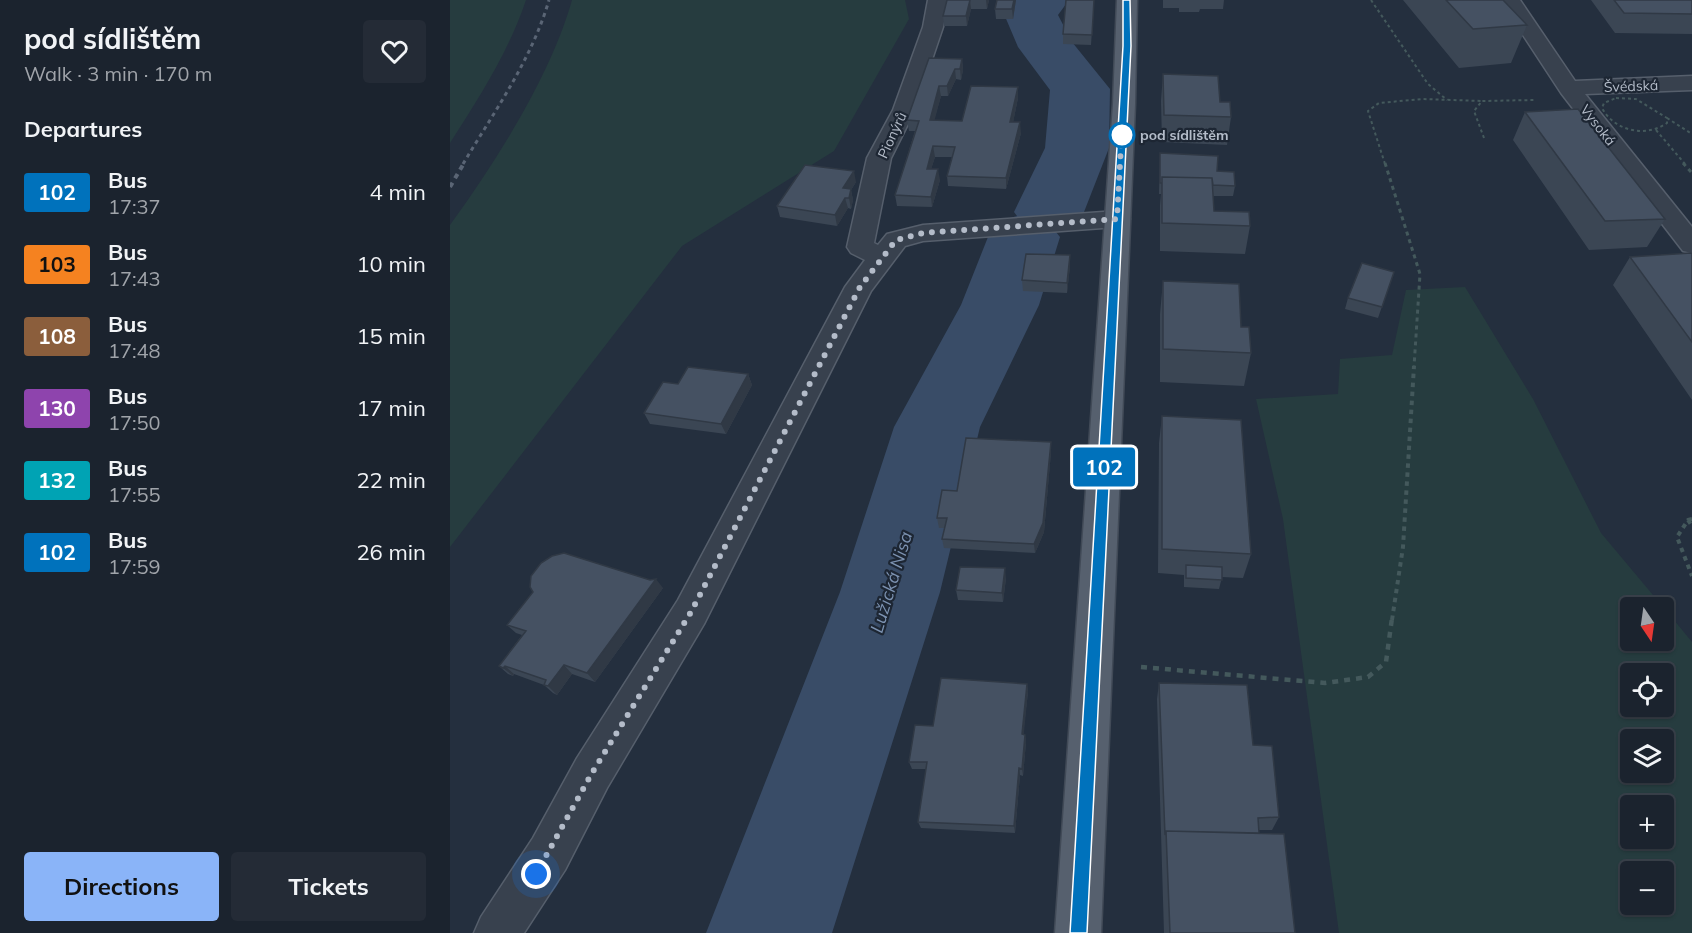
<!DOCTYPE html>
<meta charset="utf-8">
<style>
body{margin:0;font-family:Mulish,sans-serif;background:#242b36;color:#f1f3f6;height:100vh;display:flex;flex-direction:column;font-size:22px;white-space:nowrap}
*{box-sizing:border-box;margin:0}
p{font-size:20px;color:#a0a4aa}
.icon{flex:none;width:33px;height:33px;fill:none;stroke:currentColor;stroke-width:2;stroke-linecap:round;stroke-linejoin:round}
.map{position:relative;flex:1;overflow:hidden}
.sheet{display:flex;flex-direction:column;background:#1b232e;width:450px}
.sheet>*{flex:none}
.badge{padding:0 12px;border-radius:4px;font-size:21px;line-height:39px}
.needle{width:39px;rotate:167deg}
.controls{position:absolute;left:1170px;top:597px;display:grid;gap:12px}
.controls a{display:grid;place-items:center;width:54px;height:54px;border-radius:6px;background:#1b232e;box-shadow:0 2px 4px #0004,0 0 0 2px #39404a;font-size:30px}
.you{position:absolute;width:30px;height:30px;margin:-15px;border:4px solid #fff;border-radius:50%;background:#1a73e8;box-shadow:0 0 0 9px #1a73e833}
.map>.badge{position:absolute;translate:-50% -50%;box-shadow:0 0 0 3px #fff}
h2{padding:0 24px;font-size:22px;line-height:54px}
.round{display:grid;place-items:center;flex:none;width:63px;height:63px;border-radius:6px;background:#242b36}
.head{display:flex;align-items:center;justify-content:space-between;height:102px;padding:0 24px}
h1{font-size:28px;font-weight:700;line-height:45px}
.button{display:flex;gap:12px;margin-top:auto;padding:12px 24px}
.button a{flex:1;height:69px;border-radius:6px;background:#8ab4f8;color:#111;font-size:24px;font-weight:700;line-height:69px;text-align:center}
.button a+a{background:#242b36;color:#f1f3f6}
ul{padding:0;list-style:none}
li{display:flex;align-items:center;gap:18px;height:72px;padding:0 24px}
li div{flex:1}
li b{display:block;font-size:22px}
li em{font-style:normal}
li .badge{min-width:66px;font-weight:700;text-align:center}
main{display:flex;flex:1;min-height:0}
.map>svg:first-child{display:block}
</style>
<main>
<section class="sheet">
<div class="head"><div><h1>pod sídlištěm</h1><p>Walk · 3 min · 170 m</p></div><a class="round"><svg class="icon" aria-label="heart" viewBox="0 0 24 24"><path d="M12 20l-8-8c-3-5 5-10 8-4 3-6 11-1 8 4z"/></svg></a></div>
<h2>Departures</h2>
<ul>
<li><span class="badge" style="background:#0072bc;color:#fff">102</span><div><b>Bus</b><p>17:37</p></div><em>4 min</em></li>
<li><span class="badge" style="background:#f58220;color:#111">103</span><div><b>Bus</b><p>17:43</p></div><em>10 min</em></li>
<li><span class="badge" style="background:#8b5e3c;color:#fff">108</span><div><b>Bus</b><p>17:48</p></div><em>15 min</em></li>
<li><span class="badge" style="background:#8e44ad;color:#fff">130</span><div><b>Bus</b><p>17:50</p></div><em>17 min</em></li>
<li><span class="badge" style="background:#00a3b4;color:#fff">132</span><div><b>Bus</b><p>17:55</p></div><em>22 min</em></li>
<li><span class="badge" style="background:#0072bc;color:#fff">102</span><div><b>Bus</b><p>17:59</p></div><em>26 min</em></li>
</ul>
<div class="button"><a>Directions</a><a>Tickets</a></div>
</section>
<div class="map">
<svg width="1242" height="933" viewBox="0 0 1242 933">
<rect width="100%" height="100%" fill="#242f3e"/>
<path fill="#263c3f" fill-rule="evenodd" d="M0 0H76C59 51 29 98 0 143Z
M122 0H455L459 19 384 151 232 246 0 547V225C46 162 101 75 122 0Z
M1015 287 1083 399 1151 533 1213 607 1180 608V640H1214V608L1242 642V933H889L833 519 806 399 888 394 890 359 942 355 956 290ZM1180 674H1214V706H1180ZM1180 740H1214V772H1180ZM1180 806H1214V838H1180ZM1180 872H1214V904H1180Z"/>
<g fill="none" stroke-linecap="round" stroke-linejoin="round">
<path fill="#394c67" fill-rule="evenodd" d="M564 0H619L608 15 622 42 660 89 659 148 634 212 624 227 606 232 610 237 589 305 530 427 490 592 382 933H256L390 592 444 427 511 305 538 237 549 221 567 216 564 212 595 148 600 90 568 47 554 14Z"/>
<g stroke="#565f6c" stroke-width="3">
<path id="street" d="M478 0H498L493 27 465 110 441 158 424 243 428 245 437 234 473 225 667 211 676 213 680 219 676 225 667 227 473 241 455 246 421 291 254 624 157 788 115 870 74 933H24L31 917 83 838 127 758 228 600 395 287 415 260 401 253 397 247 417 158 443 110 473 27Z
M1050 0H1070L1125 81 1242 76V90L1135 94 1242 227V253L1233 251 1111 93Z"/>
</g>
<g stroke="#414a57" stroke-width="3">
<path id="primary" d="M667 0H687L685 104 651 933H605L663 104Z"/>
</g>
<path stroke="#44595c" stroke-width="2" stroke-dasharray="3 3" stroke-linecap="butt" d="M921 0 978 84 997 100
M1166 98 1186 99 1217 118V123C1196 138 1164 131 1152 108L1154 103Z
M1217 118 1242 134
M1206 130 1235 164
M1034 138 1024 111 1032 101 1085 100
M935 164 918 111 929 103 972 99 1032 101"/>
<path stroke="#44595c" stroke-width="3" stroke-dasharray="4 4" stroke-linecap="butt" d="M935 163 970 274 964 367
M1233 163 1242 173"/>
<path stroke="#44595c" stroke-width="4" stroke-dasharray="4.5 4.5" stroke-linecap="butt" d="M1242 519 1238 520 1227 537 1242 576
M1238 520 1242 526
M942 620 953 547 964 366"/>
<path stroke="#44595c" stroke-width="4.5" stroke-dasharray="6 6" stroke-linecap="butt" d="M691 667 875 683 918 677 936 662 942 618"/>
<use href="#street" fill="#38414e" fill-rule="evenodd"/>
<use href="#primary" fill="#56606e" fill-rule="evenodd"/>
<path stroke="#5a6575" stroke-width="3" stroke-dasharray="4 4" stroke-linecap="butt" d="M13 164C44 112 82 59 99 0"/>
<path stroke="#5a6575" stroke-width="4" stroke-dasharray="5 5" stroke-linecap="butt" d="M0 187 14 163"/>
</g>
<path fill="#3b4654" d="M497 0H539L537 9H521L517 26H494L493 16Z
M547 0H566L563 19H546L545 9Z
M644 0 641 45 613 44V34Z
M713 0H774L773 9H750L749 12H729V8H713Z
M953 0H1053L1077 25 1061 63 1009 68Z
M1141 0H1242V34L1165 33Z
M512 59 513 70 511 80 506 79 498 96H491L484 120 512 121 568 98 563 122 571 133 556 189 498 186 497 176 502 157H485L481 169 490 180 482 207 447 206 445 195 465 131H459L457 120Z
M713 74 770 102 781 117 777 145 712 142 711 101Z
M1075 112 1215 219 1197 247 1139 250 1063 140Z
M710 153 767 171 785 186 783 196H763L764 211 800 226 795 254 710 251V205L711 194H709Z
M406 182 401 190 403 200 401 209 398 208 387 226 330 217 327 206Z
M1242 254V400L1163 285 1180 257Z
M620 255V266L617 293 573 291 572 280Z
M944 272 928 318 895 309 898 298Z
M713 281 791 327 801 353 794 386 710 382V314Z
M298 374 302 385 276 434 200 424 194 413 228 384Z
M712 416 801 554 793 578 772 577 769 589 734 587V575L708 573 709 443Z
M601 442V452L594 532 585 553 494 548 492 539 495 528H489L487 518 507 491Z
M556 578 553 602 508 600 506 590Z
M213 588 145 682 122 674 107 695 103 693 94 685 64 674 63 676 58 674 49 666 72 635 66 633 57 625Z
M709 683 803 745 829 817 822 830H809V833L845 933H714L707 699Z
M577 684 578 692 573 734 575 735 576 742 573 776 570 775 565 833 471 828 468 822 476 769H462L459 762 483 726Z"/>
<path fill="#303945" d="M520 0 521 9 517 26 516 16Z
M536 0H539L537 9Z
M564 0H566L563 19 562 9Z
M512 59 513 70 511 80 510 69Z
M505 69 506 79 498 96 497 86Z
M489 86 491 96 482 130 480 120Z
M568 87V98L561 133 560 122Z
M570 122 571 133 556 189V178Z
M483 146 485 157 478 179 477 169Z
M488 169 490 180 482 207 481 197Z
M404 171 406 182 401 190 403 200 401 209 399 198 393 188Z
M395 198 398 208 387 226 385 215Z
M620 255V266L617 293V283Z
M298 374 302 385 276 434 271 424Z
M601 442V452L594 532 585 553 584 544Z
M555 568 556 578 553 602 552 593Z
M206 579 213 588 145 682 137 673Z
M114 665 122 674 107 695 98 686Z
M55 666 64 674 63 676 53 668Z
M577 684 578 692 573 742 572 734Z
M575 735 576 742 573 776 572 769Z
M569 768 570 775 565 833 564 826Z"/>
<path fill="#455162" stroke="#303945" stroke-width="1.5" d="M497 0H520L516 16H493Z
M547 0H564L562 9H545Z
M616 0H644L642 35 613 34Z
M996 0H1053L1077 25 1023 29Z
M1164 0H1242V14L1174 13Z
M479 58 512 59 510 69H505L497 86H489L480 120 512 121 521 86 568 87 560 122H570L556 178 497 176 505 147 483 146 477 169H488L481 197 445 195 469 121 457 120Z
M713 74 768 76 770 102H780L781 117 714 115Z
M1128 109 1215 219 1155 221 1075 112Z
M710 153 768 156 767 171 784 172 785 186 763 185 762 178 712 177V183H710Z
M355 165 404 171 393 188 401 189 399 198H395L385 215 327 206Z
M712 177 762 178 764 211 799 212 800 226 712 223Z
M1241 253 1242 254V342L1180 257Z
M576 254 620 255 617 283 572 280Z
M912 263 944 272 932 307 898 298Z
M713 281 789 284 791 327H799L801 353 713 349Z
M238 367 298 374 271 424 194 413 213 382 228 384Z
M712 416 791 420 801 554 712 549Z
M516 438 601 442 593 523 584 544 492 539 497 518H487L492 490 507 491Z
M114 553 200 580 206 579 137 673 114 665 98 686 94 685 96 680 55 666 53 668 49 666 76 631 57 625 83 592 80 587 81 576 91 563 102 556Z
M736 565 772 567V580L736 578Z
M510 567 555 568 552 593 506 590Z
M491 678 577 684 572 734 575 735 572 769 569 768 564 826 468 822 477 762H459L465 725 483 726Z
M709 683 797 685 803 745 822 746 829 817 808 818 809 833 716 831 715 835Z
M716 831 834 834 845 933H720Z"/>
<path fill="#0072bc" stroke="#fff" stroke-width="1.5" d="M673 0H680L681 46 637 933H620L673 46Z"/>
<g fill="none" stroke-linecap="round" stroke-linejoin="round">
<path stroke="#b4bcc9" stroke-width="6" stroke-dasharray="0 10.8" d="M86 874 142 773 241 612 410 287 446 240 473 233 667 219 672 127V135"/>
</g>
<circle fill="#fff" stroke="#0072bc" stroke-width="3" cx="672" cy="135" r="12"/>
<g text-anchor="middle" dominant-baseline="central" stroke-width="4.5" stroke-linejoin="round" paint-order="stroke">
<g font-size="14" fill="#b4bcc9" stroke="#1d2633">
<text transform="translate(1181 86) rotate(-2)">Švédská</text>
<text transform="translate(1148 125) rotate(52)">Vysoká</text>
<text transform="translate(442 135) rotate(-65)">Pionýrů</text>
</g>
<g font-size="14" font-weight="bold" fill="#b4bcc9" stroke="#1d2633" text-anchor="start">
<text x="690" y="135">pod sídlištěm</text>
</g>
<g font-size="18" font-style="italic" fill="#7c92b1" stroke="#1d2633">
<text transform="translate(441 582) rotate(-73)">Lužická Nisa</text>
</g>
</g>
</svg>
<div class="controls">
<a><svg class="needle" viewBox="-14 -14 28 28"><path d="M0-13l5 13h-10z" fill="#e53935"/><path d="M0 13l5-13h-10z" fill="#a0a4aa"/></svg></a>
<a><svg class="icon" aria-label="locate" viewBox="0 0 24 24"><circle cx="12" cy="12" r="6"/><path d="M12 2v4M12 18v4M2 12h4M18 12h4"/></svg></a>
<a><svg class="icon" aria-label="layers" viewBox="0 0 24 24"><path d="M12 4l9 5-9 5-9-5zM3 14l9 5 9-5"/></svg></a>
<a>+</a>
<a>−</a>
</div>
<div class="you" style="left:86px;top:874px"></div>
<b class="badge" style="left:654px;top:467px;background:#0072bc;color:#fff">102</b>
</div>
</main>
